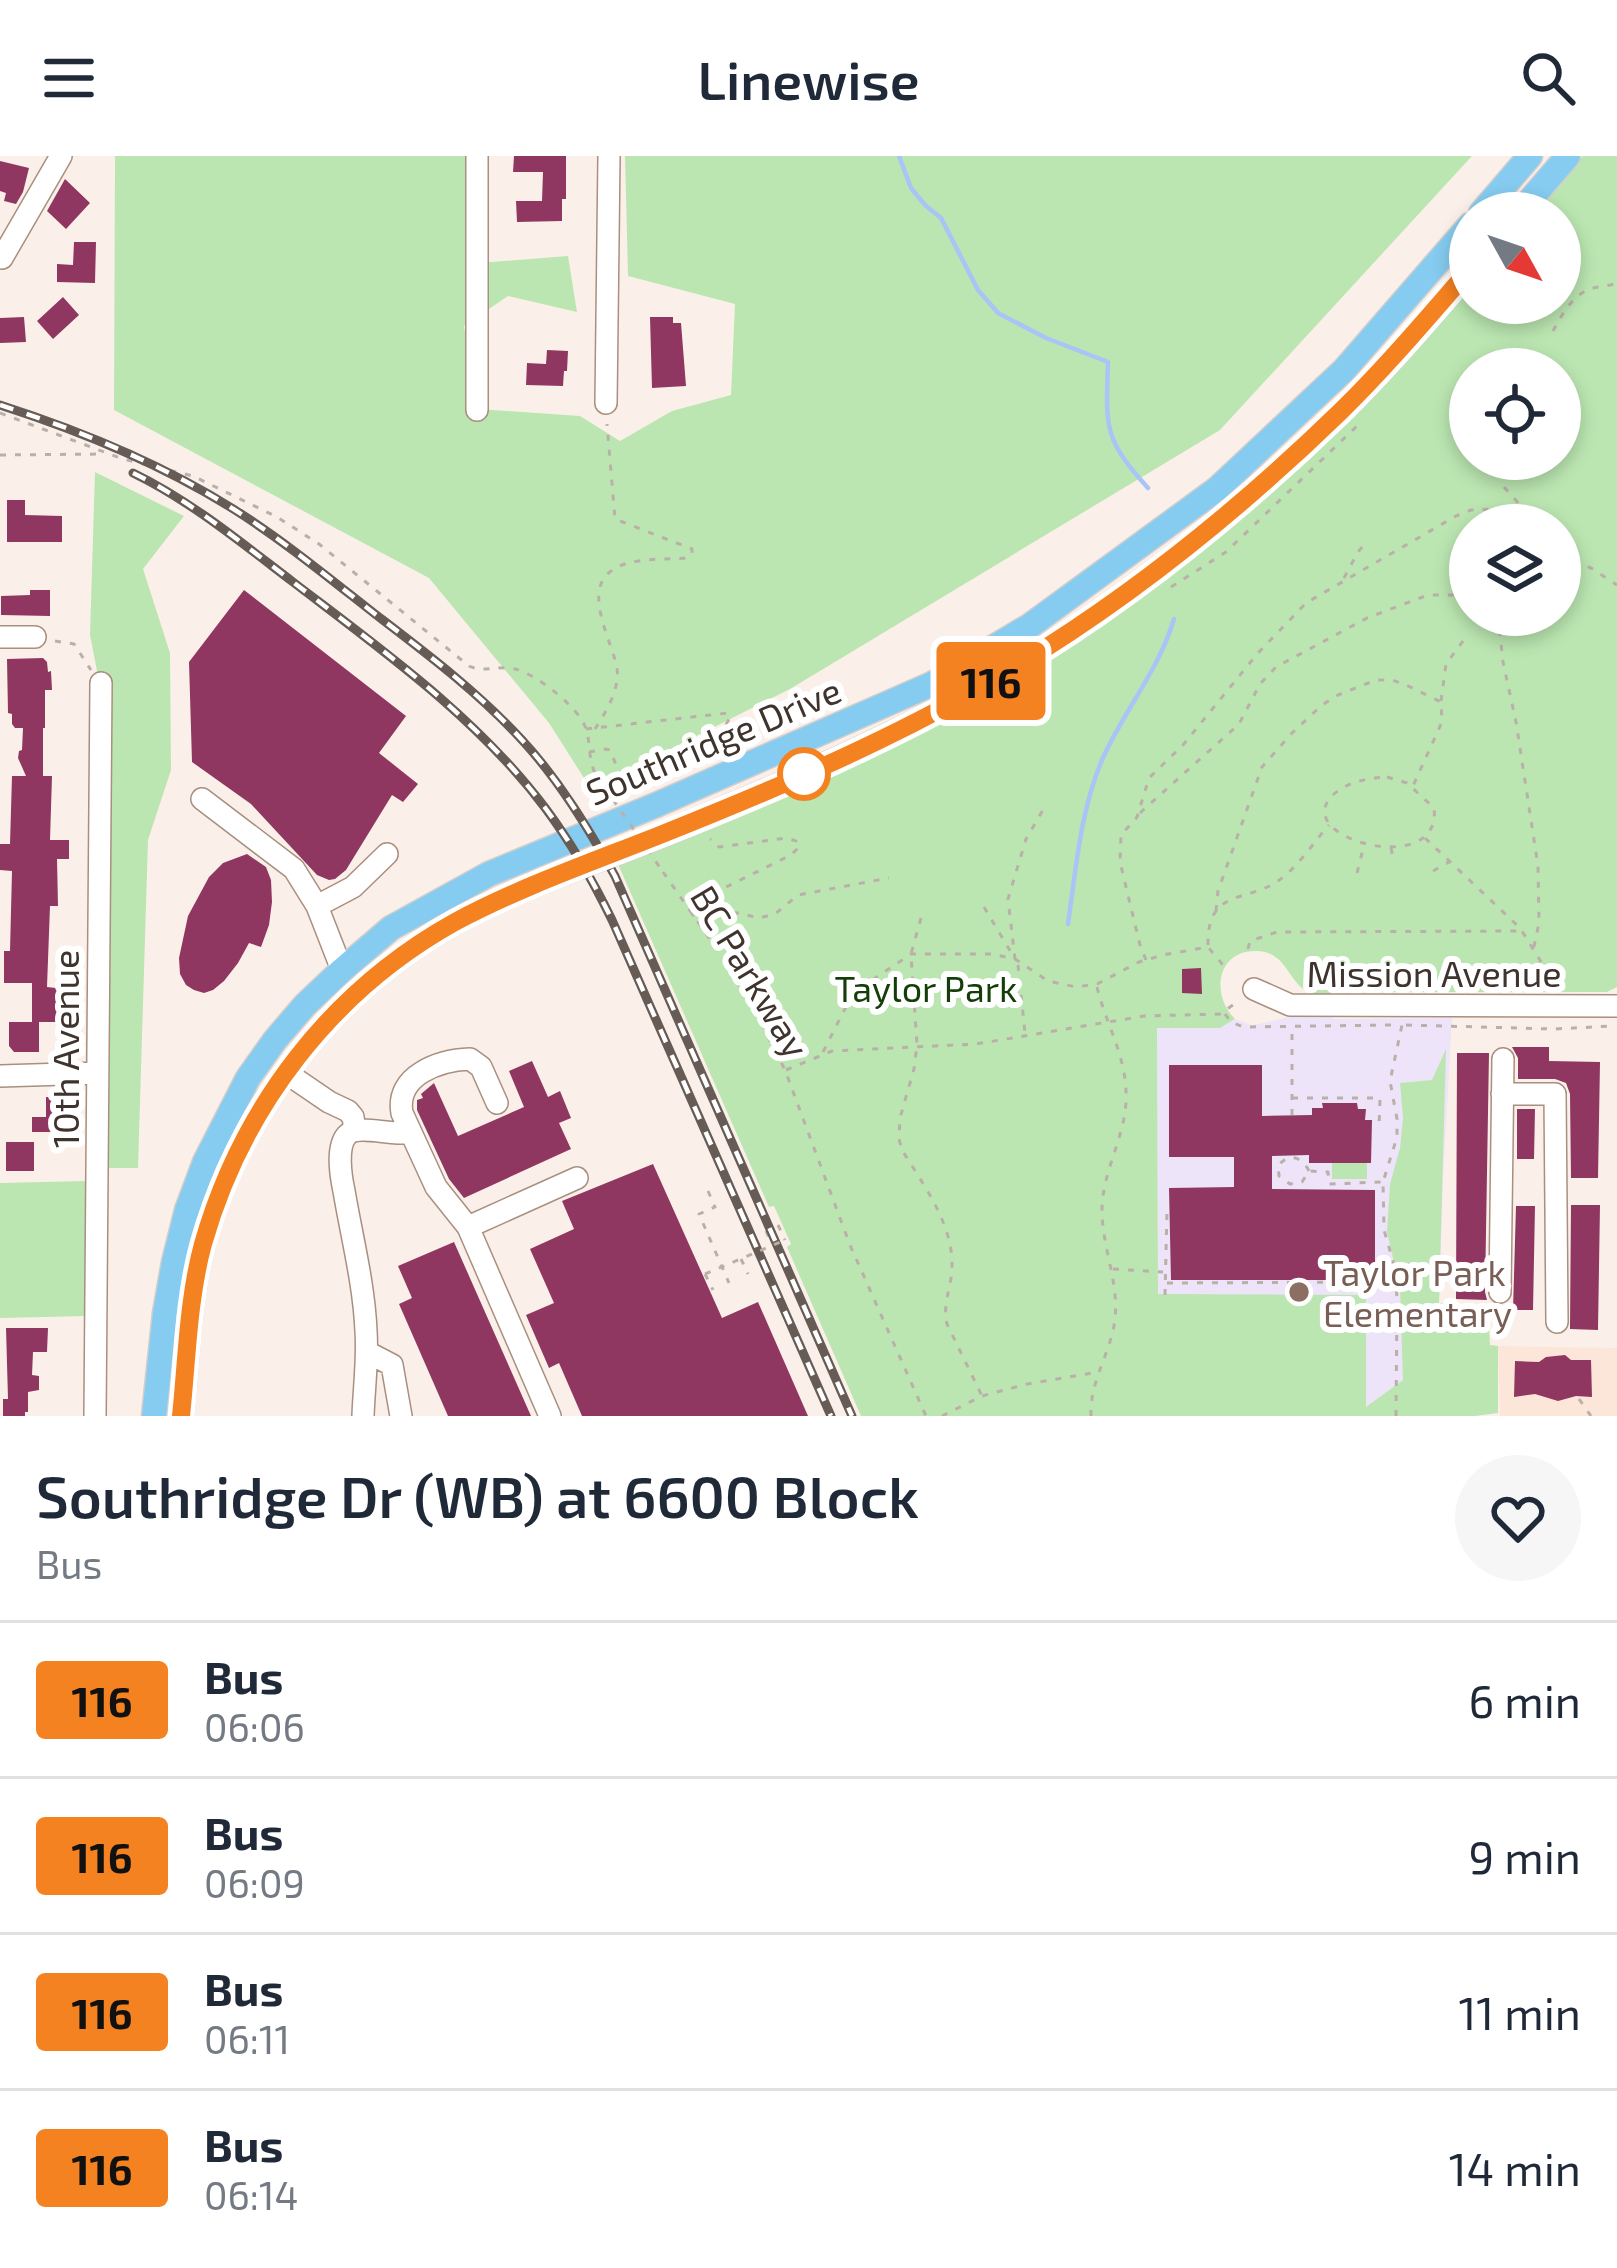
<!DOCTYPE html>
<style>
body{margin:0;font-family:"Exo 2",sans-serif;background:#f6f6f7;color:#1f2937;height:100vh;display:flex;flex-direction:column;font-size:45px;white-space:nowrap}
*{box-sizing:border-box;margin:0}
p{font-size:39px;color:#747a83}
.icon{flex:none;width:66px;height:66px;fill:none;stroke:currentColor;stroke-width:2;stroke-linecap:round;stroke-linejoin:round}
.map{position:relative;height:1260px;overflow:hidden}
.side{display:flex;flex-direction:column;background:#fff;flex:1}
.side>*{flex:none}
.badge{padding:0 24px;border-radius:9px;font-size:42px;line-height:78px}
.needle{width:78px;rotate:130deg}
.controls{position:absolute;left:1449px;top:36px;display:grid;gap:24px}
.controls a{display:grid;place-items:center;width:132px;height:132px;border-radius:50%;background:#fff;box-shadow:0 6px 18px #0003;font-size:60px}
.map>.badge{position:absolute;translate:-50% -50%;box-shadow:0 0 0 6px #fff}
.round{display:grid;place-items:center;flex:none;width:126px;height:126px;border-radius:63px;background:#f6f6f7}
.overview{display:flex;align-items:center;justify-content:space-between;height:204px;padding:0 36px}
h1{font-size:57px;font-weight:600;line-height:90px}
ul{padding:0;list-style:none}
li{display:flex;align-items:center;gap:36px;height:156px;padding:0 36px;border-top:3px solid #e0e1e3}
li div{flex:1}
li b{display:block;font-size:45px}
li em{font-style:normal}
li .badge{min-width:132px;font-weight:700;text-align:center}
header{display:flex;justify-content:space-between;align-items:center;height:156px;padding:0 36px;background:#fff;font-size:54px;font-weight:600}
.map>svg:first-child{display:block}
</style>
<header><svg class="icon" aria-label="menu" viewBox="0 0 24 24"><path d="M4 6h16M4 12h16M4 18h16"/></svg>Linewise<svg class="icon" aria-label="search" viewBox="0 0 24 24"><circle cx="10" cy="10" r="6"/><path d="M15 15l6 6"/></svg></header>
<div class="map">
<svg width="1617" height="1260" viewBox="0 0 1617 1260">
<rect width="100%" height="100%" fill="#fbf0e9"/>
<path fill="#fce6d9" d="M1498 1190 1617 1192V1260H1500Z"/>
<path fill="#ede4f9" d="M1324 857 1335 863 1452 862 1443 1022 1436 1257 1158 1250 1157 871 1220 872 1235 863 1251 869 1259 868 1298 859Z"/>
<path fill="#bbe6b1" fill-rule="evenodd" d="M115 0H468L465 108 568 100 577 156 508 140 464 170 477 253 580 260 620 285 672 255 731 239 735 148 628 120 625 0H1472L1220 274 790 533 591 633 549 567 429 422 114 254Z
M1583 0H1617V831L1607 836H1333L1324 842C1286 836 1292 797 1258 795 1217 793 1210 838 1235 863L1220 872H1157L1158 1138 1366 1139V1251L1403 1224 1400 1132 1387 1076 1390 1028 1400 992 1403 962 1400 927 1432 924 1446 893 1439 1147 1488 1151 1490 1189 1498 1190V1257L1475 1260H861L787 1091 791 1088 774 1050 769 1051 617 706 789 637 1230 371 1329 282 1470 129V147H1560V57H1533ZM1470 213H1560V303H1470ZM1470 369H1560V459H1470Z
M95 316 184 360 143 413 170 497 171 614 148 684 138 1012H97L106 561 90 479Z
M1332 1007H1367V1023H1332Z
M87 1025 88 1160 0 1162V1027Z"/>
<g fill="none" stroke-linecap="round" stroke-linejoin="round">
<path stroke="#a9c4f6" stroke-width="4.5" d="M899 0 911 32 925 49 941 62 978 134 998 157 1046 182 1108 206C1106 272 1103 282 1148 332
M1068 768C1076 713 1080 656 1102 604 1123 556 1159 514 1174 463"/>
</g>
<path fill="#8f3760" d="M514 0H566V43H562V65L517 66 516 45H542L543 16H513Z
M0 5 29 12 23 36 16 48 4 45 6 37 0 35Z
M65 23 90 47 66 73 47 55Z
M74 86H96L95 127 57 126V108L73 109Z
M63 141 79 159 53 183 37 165Z
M24 161 26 186 0 187V162Z
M650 161H673V167H681L686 230 652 232Z
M547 194 568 195 567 215H564L563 230 526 229 527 207 546 208Z
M7 344H25V359L62 360V386H7Z
M30 434H50V460L1 459V440L30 439Z
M244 434 406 560 379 597 418 628 403 646 392 639 346 714 335 723 329 724 317 719 251 648 192 606 189 506Z
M43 502 47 506 48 516 51 515 52 534H45V572H43V620H52L50 684H69V703H57L58 750H50L47 831 73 834V851H77V866H32V827H4V795H10L12 715 0 714V688H10L12 620H26L18 602 19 595 22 594 23 572H15L12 568V558L8 557 7 503Z
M247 698 266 711 271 724 272 746 269 769 261 791 249 787 238 807 224 825 213 834 204 837 194 834 186 829 180 818 179 802 188 760 209 721 223 707Z
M1201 812 1202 838 1182 837V813Z
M9 866H39V896H14L9 890Z
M1512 891H1549V905L1600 906 1598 1022H1571L1570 938 1566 927 1555 923H1518V902Z
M1457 897H1489L1485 1136 1487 1144 1456 1143Z
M532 905 548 941 560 935 571 962 559 967 571 993 464 1042 449 1023 417 954V944L423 942 421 938 434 927 458 980 524 951 509 915Z
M1169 909H1262V960L1312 959V952H1323L1322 947H1357L1358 953H1366L1365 964H1372L1371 1007H1309V999L1272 1000V1033L1375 1034V1124H1171L1169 1032 1234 1031V1001H1169Z
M46 941 72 942V963H51V976H32V961H46Z
M1517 953H1535L1534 1003H1517Z
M6 986H34V1015H6Z
M653 1008 722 1162 758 1146 808 1260H582L559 1207 549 1212 526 1159 554 1147 530 1093 574 1073 562 1045Z
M1571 1049H1600L1598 1174 1570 1173Z
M1516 1050H1535L1533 1154H1513Z
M454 1086 531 1260H448L399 1148 412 1142 398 1110Z
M6 1172H48L47 1196H33L32 1219 39 1220V1234L28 1236V1256H25V1260H3V1243H8Z
M1565 1199 1571 1204H1591L1592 1241 1576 1240 1558 1245 1535 1238 1514 1241 1515 1205 1539 1206 1546 1201Z"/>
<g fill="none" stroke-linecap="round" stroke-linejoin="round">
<g stroke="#a98f7f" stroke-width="24">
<path id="minor" d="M0 101 2 102 61 0
M606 247 609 0
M477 254V0
M0 481H35
M202 643 294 713 317 750 342 814
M317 750 353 731 387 698
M1254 833 1290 849 1617 850
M285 916 329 946 348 955 353 961 355 974
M0 920 97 917
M1502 938H1555L1557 1166
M497 947 481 911 470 903C440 904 395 919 402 957L436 1031 468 1071 550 1260
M468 1071 577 1022
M1500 1136 1503 903
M367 1196 392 1209 401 1260
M95 1260 101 527
M363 1260C364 1232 368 1203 366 1175 364 1128 352 1082 344 1035 341 1021 336 991 347 979 358 967 394 981 410 976"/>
</g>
<g stroke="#d1cecd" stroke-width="27">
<path id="major" d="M1481 57 1530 0
M1519 57 1568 0
M154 1260 165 1157 174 1106 187 1054 205 1006 248 922 275 884 305 849 342 814 391 772 489 718 656 649 932 528 1031 469 1217 333 1344 214 1470 69
M181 1260C187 1203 188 1143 203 1088 241 952 331 835 455 766 524 728 601 704 674 674 775 632 876 589 972 536 1108 460 1230 363 1341 255 1387 211 1428 161 1470 113"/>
</g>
<path stroke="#bbb0a9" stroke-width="3" stroke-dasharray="6 9" stroke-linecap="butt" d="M1553 175C1562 159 1570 143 1587 134 1596 130 1607 131 1617 127
M0 257 123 303 193 320 277 361 319 388 469 510C484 517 499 509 515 513 536 518 580 552 586 573 591 589 588 604 596 619
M0 299 104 298
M1504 331 1521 350 1531 369
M1560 399 1591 412 1617 429
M1344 422 1358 396 1368 384
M1171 431 1226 396 1358 269
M1498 459 1503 506 1516 566 1538 710 1539 767 1533 795
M55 485 74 488 91 514
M1441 545 1446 508 1466 481
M586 573 728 557 730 561C720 585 687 590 680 615
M595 573C606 556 620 533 617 512 613 487 582 436 611 415 629 401 663 404 685 402L692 398V393L615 363 607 268
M589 596 606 593 610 594 627 636
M1387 621 1407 627 1434 652C1443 724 1285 682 1334 638 1349 625 1369 622 1387 621Z
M1140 657 1239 568 1260 528 1276 511 1367 462 1428 439H1470
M1425 682 1520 772 1554 827
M1391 692 1394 706
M1433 715 1449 706
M663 716 728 809 758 861 785 914 850 1089 926 1260
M1357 717 1364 689
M984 751 1015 803 1008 743 1026 683 1044 652
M703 753 738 757 759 762 775 758 798 739 889 722
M1216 755 1218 735 1262 611 1292 577 1322 549 1338 539 1376 524H1392L1406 529 1441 546 1442 566 1413 630
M692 760 722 733 791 699 797 693 799 686 787 682 719 691 710 683
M921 762 911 798 917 889 914 913 900 962 899 983 902 994C923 1028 953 1068 952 1110 952 1131 942 1147 947 1168L982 1240
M1208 789C1207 732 1246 747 1278 725 1298 711 1313 687 1329 669
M1248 793 1250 785 1277 776 1522 775
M1146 804 1140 789 1120 706 1121 679 1137 661 1149 622 1183 589 1258 497 1306 447 1456 360 1471 354 1492 353 1510 369
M1018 809 1025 877
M1225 858 1231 866 1243 871 1391 869
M1406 869 1554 873 1613 870
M823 896 853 837 911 798H991L1015 803 1048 825 1076 831 1097 828 1139 806 1163 799 1208 791 1223 809
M786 914 832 895 976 888 1144 860 1220 858 1240 844
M1292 942H1380L1379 972
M1292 959V872
M1309 1015C1302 1001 1289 996 1278 1010L1279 1020 1290 1028 1302 1026 1309 1015 1328 1016 1329 1028 1381 1026
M708 1035 715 1051 699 1058 729 1127
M778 1069 785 1084
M766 1075 772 1089
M741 1103 748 1118
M1113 1113 1163 1116
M705 1118 713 1134
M1167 1127 1369 1126
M1165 1139 1167 1054
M1579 1243 1591 1260
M942 1260 982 1240 1027 1228 1098 1216
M1091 1260C1089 1226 1111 1197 1115 1163 1119 1126 1102 1091 1102 1054 1102 1017 1124 983 1126 946 1128 902 1107 872 1097 831
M1396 1260 1397 1141 1393 1105 1384 1074 1383 1026 1397 981V963L1390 925 1402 869"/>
<use href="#minor" stroke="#fff" stroke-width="21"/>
<use href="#major" stroke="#85ccf0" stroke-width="24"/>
<g stroke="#665b55" stroke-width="9">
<path id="rail" d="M0 249C81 275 162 308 235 354 284 385 329 422 375 458 426 497 478 536 522 584 559 624 588 672 615 720L852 1260
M133 317C191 345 243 388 293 426 382 494 478 562 546 653 572 688 593 725 612 764L831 1260"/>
</g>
<use href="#rail" stroke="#fff" stroke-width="4.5" stroke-dasharray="14" stroke-linecap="butt"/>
<path stroke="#bbb0a9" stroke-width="3" stroke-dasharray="6 9" stroke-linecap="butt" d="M596 619 663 716
M705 1118 785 1084"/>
</g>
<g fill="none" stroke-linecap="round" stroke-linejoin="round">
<g stroke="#fff" stroke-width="27">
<path id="line" d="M181 1260C187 1203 188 1143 203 1088 242 951 331 835 455 766 522 730 595 705 665 677 770 635 874 591 972 536 1108 460 1230 363 1341 255 1387 210 1428 161 1470 113"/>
</g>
<use href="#line" stroke="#f58220" stroke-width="18"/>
</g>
<circle fill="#fff" stroke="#f58220" stroke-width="6" cx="804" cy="618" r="24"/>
<circle fill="#8d6e63" stroke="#fff" stroke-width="4.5" cx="1299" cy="1136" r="12"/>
<g text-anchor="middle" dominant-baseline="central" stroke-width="12" stroke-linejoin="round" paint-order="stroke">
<g font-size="36" fill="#3e332d" stroke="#fff">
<text transform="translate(713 584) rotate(-23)">Southridge Drive</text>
<text transform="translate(751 815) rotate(59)">BC Parkway</text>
<text x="1434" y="816">Mission Avenue</text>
<text transform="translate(64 893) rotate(-90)">10th Avenue</text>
</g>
<g font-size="36" fill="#133e07" stroke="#fff">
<text x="926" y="831">Taylor Park</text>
</g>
<g font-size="36" fill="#785e54" stroke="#fff" text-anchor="start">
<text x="1323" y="1115">Taylor Park<tspan x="1323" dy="41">Elementary</tspan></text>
</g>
</g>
</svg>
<div class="controls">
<a><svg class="needle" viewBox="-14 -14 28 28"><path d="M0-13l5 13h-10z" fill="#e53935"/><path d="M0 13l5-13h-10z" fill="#747a83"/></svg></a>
<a><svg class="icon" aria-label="locate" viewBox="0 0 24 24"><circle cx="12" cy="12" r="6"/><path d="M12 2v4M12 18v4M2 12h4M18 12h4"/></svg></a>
<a><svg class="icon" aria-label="layers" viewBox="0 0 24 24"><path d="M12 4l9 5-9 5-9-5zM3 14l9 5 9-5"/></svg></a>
</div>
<b class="badge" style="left:991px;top:525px;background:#f58220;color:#111">116</b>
</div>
<section class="side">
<div class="overview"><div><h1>Southridge Dr (WB) at 6600 Block</h1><p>Bus</p></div><a class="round"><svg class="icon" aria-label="heart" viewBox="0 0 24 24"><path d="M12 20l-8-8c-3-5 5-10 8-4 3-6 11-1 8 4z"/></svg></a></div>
<ul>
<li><span class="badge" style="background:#f58220;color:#111">116</span><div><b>Bus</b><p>06:06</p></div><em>6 min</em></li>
<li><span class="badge" style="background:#f58220;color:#111">116</span><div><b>Bus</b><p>06:09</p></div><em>9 min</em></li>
<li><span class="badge" style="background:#f58220;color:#111">116</span><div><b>Bus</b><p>06:11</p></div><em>11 min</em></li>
<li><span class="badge" style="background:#f58220;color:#111">116</span><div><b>Bus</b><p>06:14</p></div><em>14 min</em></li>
</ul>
</section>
